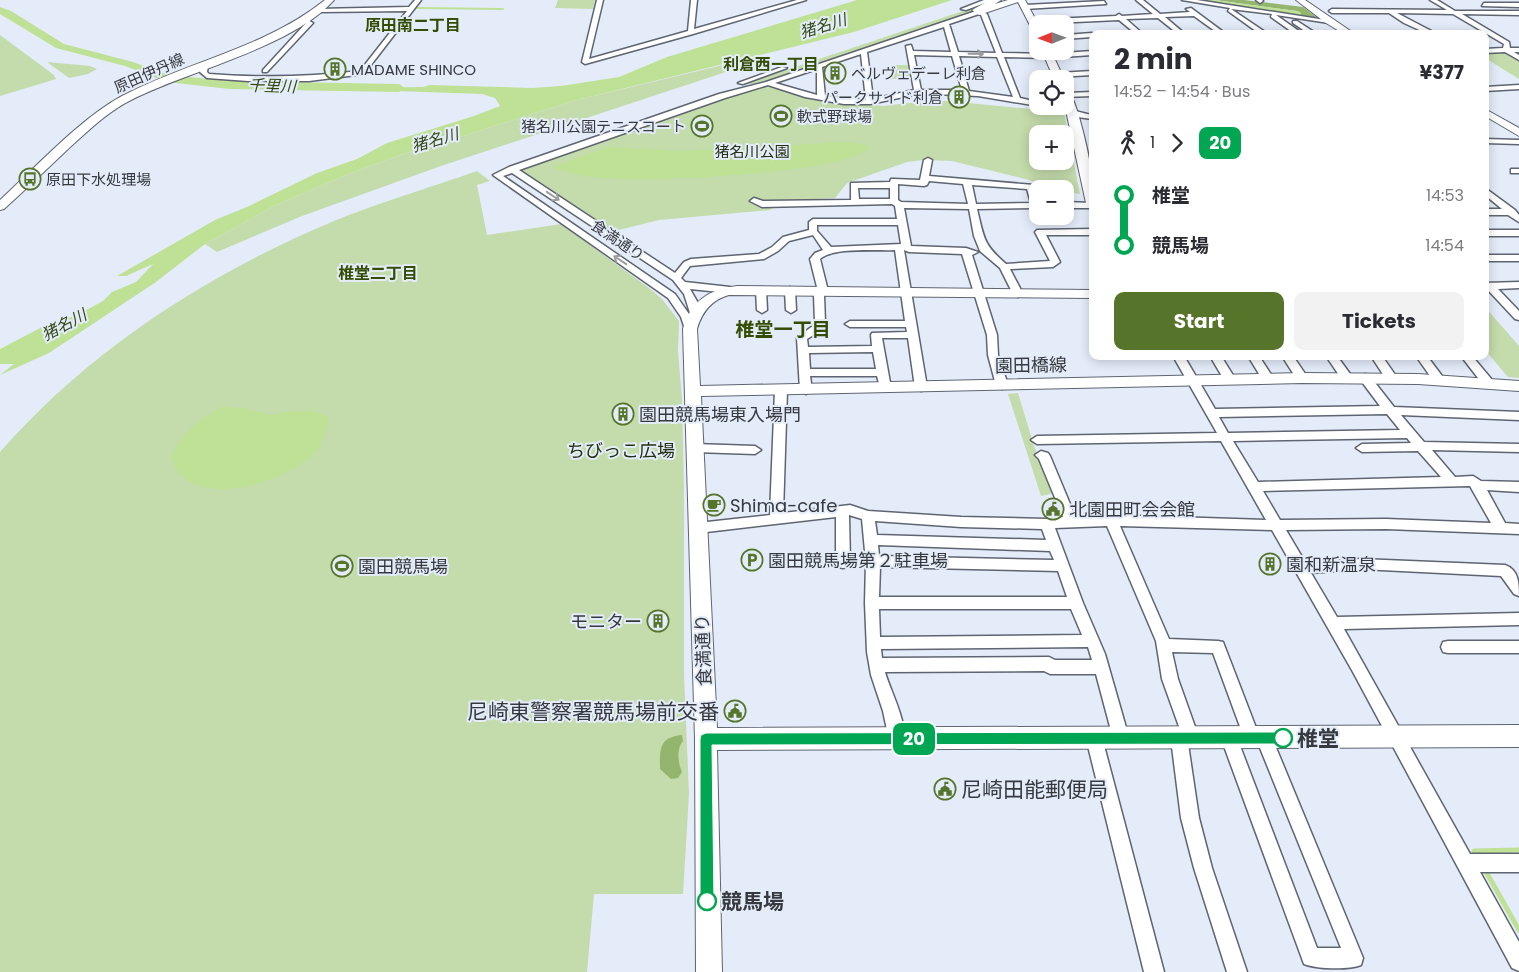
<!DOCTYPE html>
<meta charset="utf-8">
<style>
body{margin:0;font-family:Poppins,"Noto Sans JP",sans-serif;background:#f2f2f3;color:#2b2b33;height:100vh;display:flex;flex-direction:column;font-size:19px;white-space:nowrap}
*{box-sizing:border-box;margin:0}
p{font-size:16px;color:#7c7c81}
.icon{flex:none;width:28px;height:28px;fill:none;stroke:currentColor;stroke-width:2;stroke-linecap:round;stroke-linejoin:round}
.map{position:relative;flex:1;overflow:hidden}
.drawer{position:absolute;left:1089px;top:30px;width:400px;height:330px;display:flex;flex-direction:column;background:#fff;border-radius:10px;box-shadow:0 2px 12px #0003}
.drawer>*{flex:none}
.badge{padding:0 10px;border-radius:8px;font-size:18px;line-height:32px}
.needle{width:32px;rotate:269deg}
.fabs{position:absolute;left:1029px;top:15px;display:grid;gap:10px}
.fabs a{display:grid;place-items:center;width:45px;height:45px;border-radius:10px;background:#fff;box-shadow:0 2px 12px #0003;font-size:25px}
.map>.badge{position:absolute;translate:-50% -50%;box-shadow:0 0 0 2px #fff}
.legs{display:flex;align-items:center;gap:8px;height:55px;padding:0 25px;font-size:16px}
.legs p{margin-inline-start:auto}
.overview{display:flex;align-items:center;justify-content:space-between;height:85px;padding:0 25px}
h1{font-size:28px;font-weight:700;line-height:38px}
.button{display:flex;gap:10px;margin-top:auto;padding:10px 25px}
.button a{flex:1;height:58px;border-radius:10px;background:#56752b;color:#fff;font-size:20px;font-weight:700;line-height:58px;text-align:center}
.button a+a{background:#f2f2f3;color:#2b2b33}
ul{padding:0 25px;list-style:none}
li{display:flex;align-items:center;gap:18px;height:50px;font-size:19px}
li i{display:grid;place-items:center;width:8px;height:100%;margin:0 6px;background:currentColor}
li i::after{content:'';width:12px;height:12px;margin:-6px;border:4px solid;border-radius:50%;background:#fff}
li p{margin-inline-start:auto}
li:first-child i{background:linear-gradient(#0000 50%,currentColor 0)}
li:last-child i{background:linear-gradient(currentColor 50%,#0000 0)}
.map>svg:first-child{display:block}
</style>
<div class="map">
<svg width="1519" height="972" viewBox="0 0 1519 972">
<rect width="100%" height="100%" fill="#e4ecfa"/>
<path fill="#c4dbab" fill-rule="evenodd" d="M558 0H595L593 9 555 8Z
M975 7V12L755 85 747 83Z
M0 35 54 75 56 79 0 96Z
M1508 53 1519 60V79L1485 58V54Z
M752 58 762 60 441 166 302 216 217 252 205 244 274 206 346 175 403 154 457 138 573 101Z
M47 62 90 66 97 69 88 74 69 78Z
M890 65H909L912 79H892Z
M768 86 795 95 883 106 917 102 947 101 1064 112 1080 194 1065 192V189H1052L1029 180 952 161 923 160 907 162 847 183 835 198 783 201 770 210 659 220 611 232 519 170 726 98ZM1038 134H1065V161H1038Z
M477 171 490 181 477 185 487 235 561 224 649 288 662 299 679 321 678 351 682 399 684 490V675L689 794 683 894H594L587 972H0V452C89 350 209 273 334 221 381 202 429 188 477 171Z
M1485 307 1519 346V378L1508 377 1485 350Z
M1018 393 1034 446 1055 493 1041 496 1008 394Z"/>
<path fill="#94b56d" d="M1215 0H1244L1303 7 1319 19 1301 16V13L1297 11Z
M682 735 683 741C676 749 678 763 682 772L678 778 671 779 660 769C660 749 659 737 682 735Z"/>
<path fill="#bee196" d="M857 0H952L854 32 573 101 457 138 403 154 346 175 274 206 205 244 156 282 49 353 0 375 14 364H0V349L44 326 77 315 103 301 112 292 136 282 153 264 126 276H117L215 220 247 207 317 173 357 159 387 143 474 116 500 106 495 98 482 94 368 90 348 88 423 87 430 85 532 88 561 86 619 77 667 57Z
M1195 0H1214L1297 11 1301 13V16Z
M844 142 863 144 869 148C845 173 671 180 632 179 606 179 576 177 552 167L608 147 682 151Z
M222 407 242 408 270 415 286 412 314 411 329 417C327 426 325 437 320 446 299 479 207 508 179 473 175 469 173 461 171 456 186 429 197 422 222 407Z"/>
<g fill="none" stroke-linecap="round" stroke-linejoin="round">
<path stroke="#bee196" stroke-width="2" d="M416 8 503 9"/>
<path stroke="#bee196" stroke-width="5" d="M1478 857 1474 851 1519 850
M1484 868 1519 930"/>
<path fill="#bee196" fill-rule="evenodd" d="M0 7 11 11 64 44 133 62 169 75 230 81 399 84 405 88 399 92 230 89 167 82 125 66 56 48 0 14Z"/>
<g stroke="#5e6571" stroke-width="3">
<path id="street" d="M415 0H421L364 74 309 81H248L207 78 200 72 202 65 205 63 208 65 207 72 209 74C261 78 308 77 360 71L407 11 320 12 318 9 409 7Z
M597 0H603L589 59 688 31 691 0H697L694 29 797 0H806L693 34 585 64 582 62Z
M984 0H993L966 10 961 9Z
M1136 0H1143L1160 14 1190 12 1186 9 1191 8 1226 34H1219L1194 16 1165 17 1185 34H1178L1158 18 1126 19 1143 34H1136L1119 20 1032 24 1029 22 1032 20 1116 16 1119 14 1122 16 1153 14Z
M1182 0H1197L1332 21 1329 23 1276 15 1303 34H1295L1271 17 1272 14 1231 9 1268 34H1260L1228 11 1230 8Z
M1256 0H1262L1263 1 1260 3Z
M1430 0H1437L1455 11H1519V15L1462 14 1509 42 1510 48H1519V52H1514L1519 55V60L1505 52 1485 53V49L1503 48 1504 44 1453 14 1397 13 1437 34H1428L1404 23 1389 13H1332L1329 11 1332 9 1447 10Z
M1104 1 1106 4 1025 9 1022 7 1025 5Z
M1484 3H1519V7L1482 6Z
M979 10 987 14 1002 53 1048 54 1092 51V55L1048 58 1004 57 1020 98 1038 102V106L978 96 934 94 913 95 870 104H844L805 97 768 85 725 98 519 170 675 273 684 262 691 259 759 254 772 247 783 237 809 230V222L813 219H897L895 206 892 204 762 207 750 201 754 198 763 201 851 200V183L890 182 891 179H894L920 180 924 160 928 158 932 160 929 176 1034 185 1038 195V208L977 209C984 238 983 244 1006 264L1050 261 1035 232 1037 230 1092 229V235H1046L1060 262 1053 267 1010 269 1023 294 1018 297 1013 294 1000 268 980 251 974 236 969 209 904 208 911 246 966 248 978 252 972 255 997 335 998 355 1008 385 1006 388 1002 389 996 385 988 355 987 335 962 254 909 252 904 250 927 387 925 390 921 391 915 387 908 338H882L891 388 889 391H881L877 376H810L812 390 806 394 800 390 797 338 814 325 815 323 814 295 817 287 810 259 815 253 823 250 813 235 789 241 778 251 764 259 690 266 681 278 685 282 730 287 735 290 730 293 690 289 698 303 700 313 695 316 690 313 684 294 673 280 512 173 503 176 675 294 691 317 695 329 690 332 685 329 681 317 668 298 493 175 509 167 719 94 766 82ZM979 14 981 15 996 53 958 52 949 24ZM944 27 951 52 913 51 911 45 906 46 914 90 873 99 867 52ZM861 54 866 100 825 96 822 67ZM914 55 952 56 962 90H921ZM959 56 997 57 1013 97 969 91ZM817 69V95L775 83ZM929 181 963 184 968 204 901 202 898 200V184L924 186 927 185ZM972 185 1027 189 1031 203 976 204ZM858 188H890V199H859ZM817 225H898L901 244 831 247 817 231ZM895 250 905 321H850L845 324 850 327H906L907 332 872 333 871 335 872 346 808 347 807 339 823 329 825 323 824 295 827 287 820 259C833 247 876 251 895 250ZM873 352 876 369H810L809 353Z
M302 19H306L313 23 267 72H263V70L306 23 302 21Z
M1293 21H1297L1317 34H1309L1293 23Z
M1092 33 1094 34 1092 37 1065 39V35Z
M782 67 787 68 743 84 738 83Z
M1092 71V75L1058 77 1055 75 1058 73Z
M1519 85V89L1485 91V87Z
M1092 92V96L1065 97V93H1067Z
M1046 106C1063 106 1076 112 1092 115V119L1070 116V114Z
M1485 139 1519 140V144L1485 143Z
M1511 169H1519V173H1511Z
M1485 188 1515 210 1519 215V222L1508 215H1485V209H1502L1485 195Z
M1065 202 1092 203V208H1065Z
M1485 230H1519V236H1485Z
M1485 255H1519V261H1485Z
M1519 282V288L1498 289 1519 311V320L1515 319 1487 289H1485V283Z
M761 287 766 290 767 310 762 313 757 310 756 290Z
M790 287 795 290 796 310 791 313 786 310 785 290Z
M1173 356H1184L1215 409 1380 406 1359 378 1365 374 1369 375 1394 407 1519 412V420L1401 415 1424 442 1519 444V452L1432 450 1455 477 1473 476 1481 481 1519 482V492L1487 490 1505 523 1519 524V534L1386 529 1286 530 1305 562 1361 559 1505 565C1519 570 1519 584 1519 596L1514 594 1501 576 1361 569 1311 573 1337 617 1519 613V625L1344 629 1470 854H1519V872H1480L1519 942V971L1512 968 1353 672 1272 530 1120 526 1169 639 1218 641 1223 642 1258 733 1264 730 1270 733 1363 958 1361 965C1349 970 1316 969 1304 964L1221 738 1223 733 1229 730 1235 733 1237 738 1317 948H1341L1258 743 1252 746 1246 743 1213 653 1172 652 1178 679 1199 738 1197 743 1191 746 1188 744 1199 818 1212 868 1247 972H1227L1194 868 1181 818 1171 739 1173 734 1181 732 1162 679 1156 641 1107 526 1055 528 1083 603 1105 654 1129 738 1127 743 1121 746 1115 743 1113 738 1096 674H1050L1044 671 885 672C890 691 910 726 902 744L896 747 890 744 883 711 871 675 867 652 865 603 866 562 862 519 849 515 850 563 848 567 843 568 838 567 836 563V517L698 533 693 532 691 528 693 524 698 523 770 515 775 390 781 386 787 390 783 513 850 505 868 511 961 517 1047 519 1063 517 1039 459 1035 455 1041 451 1048 453 1050 456 1075 516 1111 515 1266 520 1221 441 1037 444 1031 440 1037 436 1217 433ZM1387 414 1400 430 1228 433 1219 417ZM1407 438 1411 443 1362 444 1356 448 1362 452 1418 451 1441 477 1258 482 1233 441ZM1470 486 1491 523 1386 519 1280 520 1263 491ZM875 521 961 527 1042 529 1046 540 877 535ZM878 545 1050 551 1054 560 879 556ZM880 567 1058 571 1067 597H879ZM879 609H1071L1082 635 880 637ZM1088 647 1092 660H1055L1049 657 882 658 881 649Z
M1210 356H1221L1236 380 1234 383H1226Z
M1248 356H1259L1274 379 1272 382H1264Z
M1282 356H1293L1308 378 1306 381H1298Z
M1326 356H1337L1353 378 1351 381H1343Z
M1371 356H1382L1398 379 1396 382H1388Z
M1416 356H1427L1445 380 1443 383H1435Z
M1461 356H1472L1493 381 1495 384 1493 387H1485Z
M694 444 755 446 761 450 755 454 694 452 688 448Z
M1448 641H1519V653H1448L1443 652 1441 647 1443 642Z
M1094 730 1100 733 1102 738 1164 972H1144L1086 738 1088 733Z"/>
</g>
<g stroke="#5e6571" stroke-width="2">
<path id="secondary" d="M325 0H334C291 48 190 70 131 100 107 112 88 131 68 149 47 169 26 189 4 209L0 210V200C36 167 80 119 122 96 189 61 265 48 325 0Z
M990 0H1001L995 4 1008 0H1025L1038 24V36L1034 33 1018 2 979 15 972 10Z
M1296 0H1305L1355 34H1344L1326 23Z
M1042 51H1051L1064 79H1054Z
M1065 88C1076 91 1092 166 1092 180 1093 188 1093 199 1092 207L1086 203 1065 106Z
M1485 109 1519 128V136L1485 116Z
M737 286 1092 290V298L729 295C711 300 702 312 697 329L700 386 1302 373 1418 374 1519 381V391L1418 384 1302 383 701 396 717 728 1519 725V747L717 750 722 972H696L695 739 683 329C690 301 710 289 737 286Z"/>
</g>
<use href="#street" fill="#fff" fill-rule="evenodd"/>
<use href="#secondary" fill="#fff" fill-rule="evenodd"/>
</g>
<defs><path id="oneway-shaft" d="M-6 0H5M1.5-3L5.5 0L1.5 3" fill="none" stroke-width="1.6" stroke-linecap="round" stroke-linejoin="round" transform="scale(1.25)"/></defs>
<g stroke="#9a9c9e">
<use href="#oneway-shaft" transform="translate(976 54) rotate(1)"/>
<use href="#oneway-shaft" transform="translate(553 196) rotate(34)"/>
<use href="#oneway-shaft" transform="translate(620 260) rotate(-146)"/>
</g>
<path fill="#00a651" stroke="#fff" d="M1283 732 1288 734 1290 738 1288 742 1283 744 712 745 714 901 712 906 707 908 702 906 700 901V739L701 735 706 733Z"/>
<defs>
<g id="building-ring" transform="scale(1.125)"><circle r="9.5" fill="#e4ecfa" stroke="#56752b" stroke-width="1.5"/><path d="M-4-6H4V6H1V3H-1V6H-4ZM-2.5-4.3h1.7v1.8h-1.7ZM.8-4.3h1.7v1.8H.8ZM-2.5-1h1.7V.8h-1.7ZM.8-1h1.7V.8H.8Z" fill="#56752b"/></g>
<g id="stadium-ring" transform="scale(1.125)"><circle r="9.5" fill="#e4ecfa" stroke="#56752b" stroke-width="1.5"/><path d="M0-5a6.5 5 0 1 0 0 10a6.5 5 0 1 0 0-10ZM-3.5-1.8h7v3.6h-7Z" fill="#56752b"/></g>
<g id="bus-ring" transform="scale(1.125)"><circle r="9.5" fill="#e4ecfa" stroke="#56752b" stroke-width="1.5"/><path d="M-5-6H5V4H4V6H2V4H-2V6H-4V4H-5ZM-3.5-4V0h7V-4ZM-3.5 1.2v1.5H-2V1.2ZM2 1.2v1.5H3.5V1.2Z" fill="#56752b"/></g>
<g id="cafe-ring" transform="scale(1.125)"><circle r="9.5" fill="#e4ecfa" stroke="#56752b" stroke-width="1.5"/><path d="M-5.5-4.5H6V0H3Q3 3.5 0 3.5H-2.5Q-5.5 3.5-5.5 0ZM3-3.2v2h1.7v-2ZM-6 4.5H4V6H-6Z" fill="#56752b"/></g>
<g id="civic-ring" transform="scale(1.125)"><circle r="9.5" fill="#e4ecfa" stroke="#56752b" stroke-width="1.5"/><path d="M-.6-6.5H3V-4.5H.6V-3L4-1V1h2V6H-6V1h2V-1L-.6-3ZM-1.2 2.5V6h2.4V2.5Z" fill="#56752b"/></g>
<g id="parking-ring" transform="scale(1.125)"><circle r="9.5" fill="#e4ecfa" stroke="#56752b" stroke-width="1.5"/><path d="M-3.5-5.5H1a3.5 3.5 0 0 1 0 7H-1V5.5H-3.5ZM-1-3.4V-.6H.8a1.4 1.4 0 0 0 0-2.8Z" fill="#56752b"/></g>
</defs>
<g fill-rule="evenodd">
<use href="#building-ring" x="335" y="69"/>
<use href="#building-ring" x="835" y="73"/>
<use href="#building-ring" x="959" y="97"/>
<use href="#stadium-ring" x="781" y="116"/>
<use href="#stadium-ring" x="702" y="126"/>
<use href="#bus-ring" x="30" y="179"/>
<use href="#building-ring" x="623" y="414"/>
<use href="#cafe-ring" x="714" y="505"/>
<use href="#civic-ring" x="1053" y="509"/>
<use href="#parking-ring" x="752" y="560"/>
<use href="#building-ring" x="1270" y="564"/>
<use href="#stadium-ring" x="342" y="566"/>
<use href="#building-ring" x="658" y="621"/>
<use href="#civic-ring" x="735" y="711"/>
<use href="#civic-ring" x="945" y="789"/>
</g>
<g fill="#fff" stroke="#00a651" stroke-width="2.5">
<circle cx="1283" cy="738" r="9"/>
<circle cx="707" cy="901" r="9"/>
</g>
<g text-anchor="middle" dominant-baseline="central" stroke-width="4" stroke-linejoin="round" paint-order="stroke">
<g font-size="15" fill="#36393e" stroke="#e4ecfa" text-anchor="start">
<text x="351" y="69">MADAME SHINCO</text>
<text x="851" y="73">ベルヴェデーレ利倉</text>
<text x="943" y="97" text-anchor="end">パークサイド利倉</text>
<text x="797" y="116">軟式野球場</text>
<text x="686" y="126" text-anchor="end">猪名川公園テニスコート</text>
<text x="46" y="179">原田下水処理場</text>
</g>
<g font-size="15" fill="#36393e" stroke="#e4ecfa">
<text transform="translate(149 73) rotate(-24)">原田伊丹線</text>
<text transform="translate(618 240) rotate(34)">食満通り</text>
</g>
<g font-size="15" fill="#222f10" stroke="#e4ecfa">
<text x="752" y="151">猪名川公園</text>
</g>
<g font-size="16" font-weight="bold" fill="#334d02" stroke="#e4ecfa">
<text x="413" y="25">原田南二丁目</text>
<text x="771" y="64">利倉西一丁目</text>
<text x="378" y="273">椎堂二丁目</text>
</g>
<g font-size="16" font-style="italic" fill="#334814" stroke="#e4ecfa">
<text transform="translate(823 26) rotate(-17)">猪名川</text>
<text transform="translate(272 86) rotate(2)">千里川</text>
<text transform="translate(435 140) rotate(-16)">猪名川</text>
<text transform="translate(64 325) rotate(-28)">猪名川</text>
</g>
<g font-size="18" fill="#36393e" stroke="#e4ecfa">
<text transform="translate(1031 365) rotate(-1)">園田橋線</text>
<text transform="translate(703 650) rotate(-92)">食満通り</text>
</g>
<g font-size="18" fill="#36393e" stroke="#e4ecfa" text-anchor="start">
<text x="639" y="414">園田競馬場東入場門</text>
<text x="730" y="505">Shima-cafe</text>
<text x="1069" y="509">北園田町会会館</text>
<text x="768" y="560">園田競馬場第２駐車場</text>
<text x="1286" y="564">園和新温泉</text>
<text x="358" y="566">園田競馬場</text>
<text x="642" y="621" text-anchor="end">モニター</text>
</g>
<g font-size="18" fill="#222f10" stroke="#e4ecfa">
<text x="621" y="450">ちびっこ広場</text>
</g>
<g font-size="19" font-weight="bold" fill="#334d02" stroke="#e4ecfa">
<text x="783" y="329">椎堂一丁目</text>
</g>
<g font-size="21" fill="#36393e" stroke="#e4ecfa" text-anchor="end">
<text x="719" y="711">尼崎東警察署競馬場前交番</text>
<text x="961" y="789" text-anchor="start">尼崎田能郵便局</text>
</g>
<g font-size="21" font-weight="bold" fill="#36393e" stroke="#e4ecfa" text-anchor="start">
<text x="1297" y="738">椎堂</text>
<text x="721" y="901">競馬場</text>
</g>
</g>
</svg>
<div class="fabs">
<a><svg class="needle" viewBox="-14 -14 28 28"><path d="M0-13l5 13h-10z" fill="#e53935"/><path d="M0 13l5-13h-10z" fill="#7c7c81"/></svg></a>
<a><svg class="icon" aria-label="locate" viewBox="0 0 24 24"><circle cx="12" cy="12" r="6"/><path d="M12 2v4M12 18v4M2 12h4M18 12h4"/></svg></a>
<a>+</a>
<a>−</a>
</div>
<b class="badge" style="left:914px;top:739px;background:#00a651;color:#fff">20</b>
<section class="drawer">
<div class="overview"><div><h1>2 min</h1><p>14:52 – 14:54 · Bus</p></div><b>¥377</b></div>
<div class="legs"><svg class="icon" aria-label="walk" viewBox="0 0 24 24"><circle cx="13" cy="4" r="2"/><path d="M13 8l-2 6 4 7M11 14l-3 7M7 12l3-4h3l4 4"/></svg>1<svg class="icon" aria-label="forward" viewBox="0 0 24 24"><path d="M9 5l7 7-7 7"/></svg><b class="badge" style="background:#00a651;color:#fff">20</b></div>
<ul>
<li><i style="color:#00a651"></i><b>椎堂</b><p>14:53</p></li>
<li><i style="color:#00a651"></i><b>競馬場</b><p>14:54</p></li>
</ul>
<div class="button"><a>Start</a><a>Tickets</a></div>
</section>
</div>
